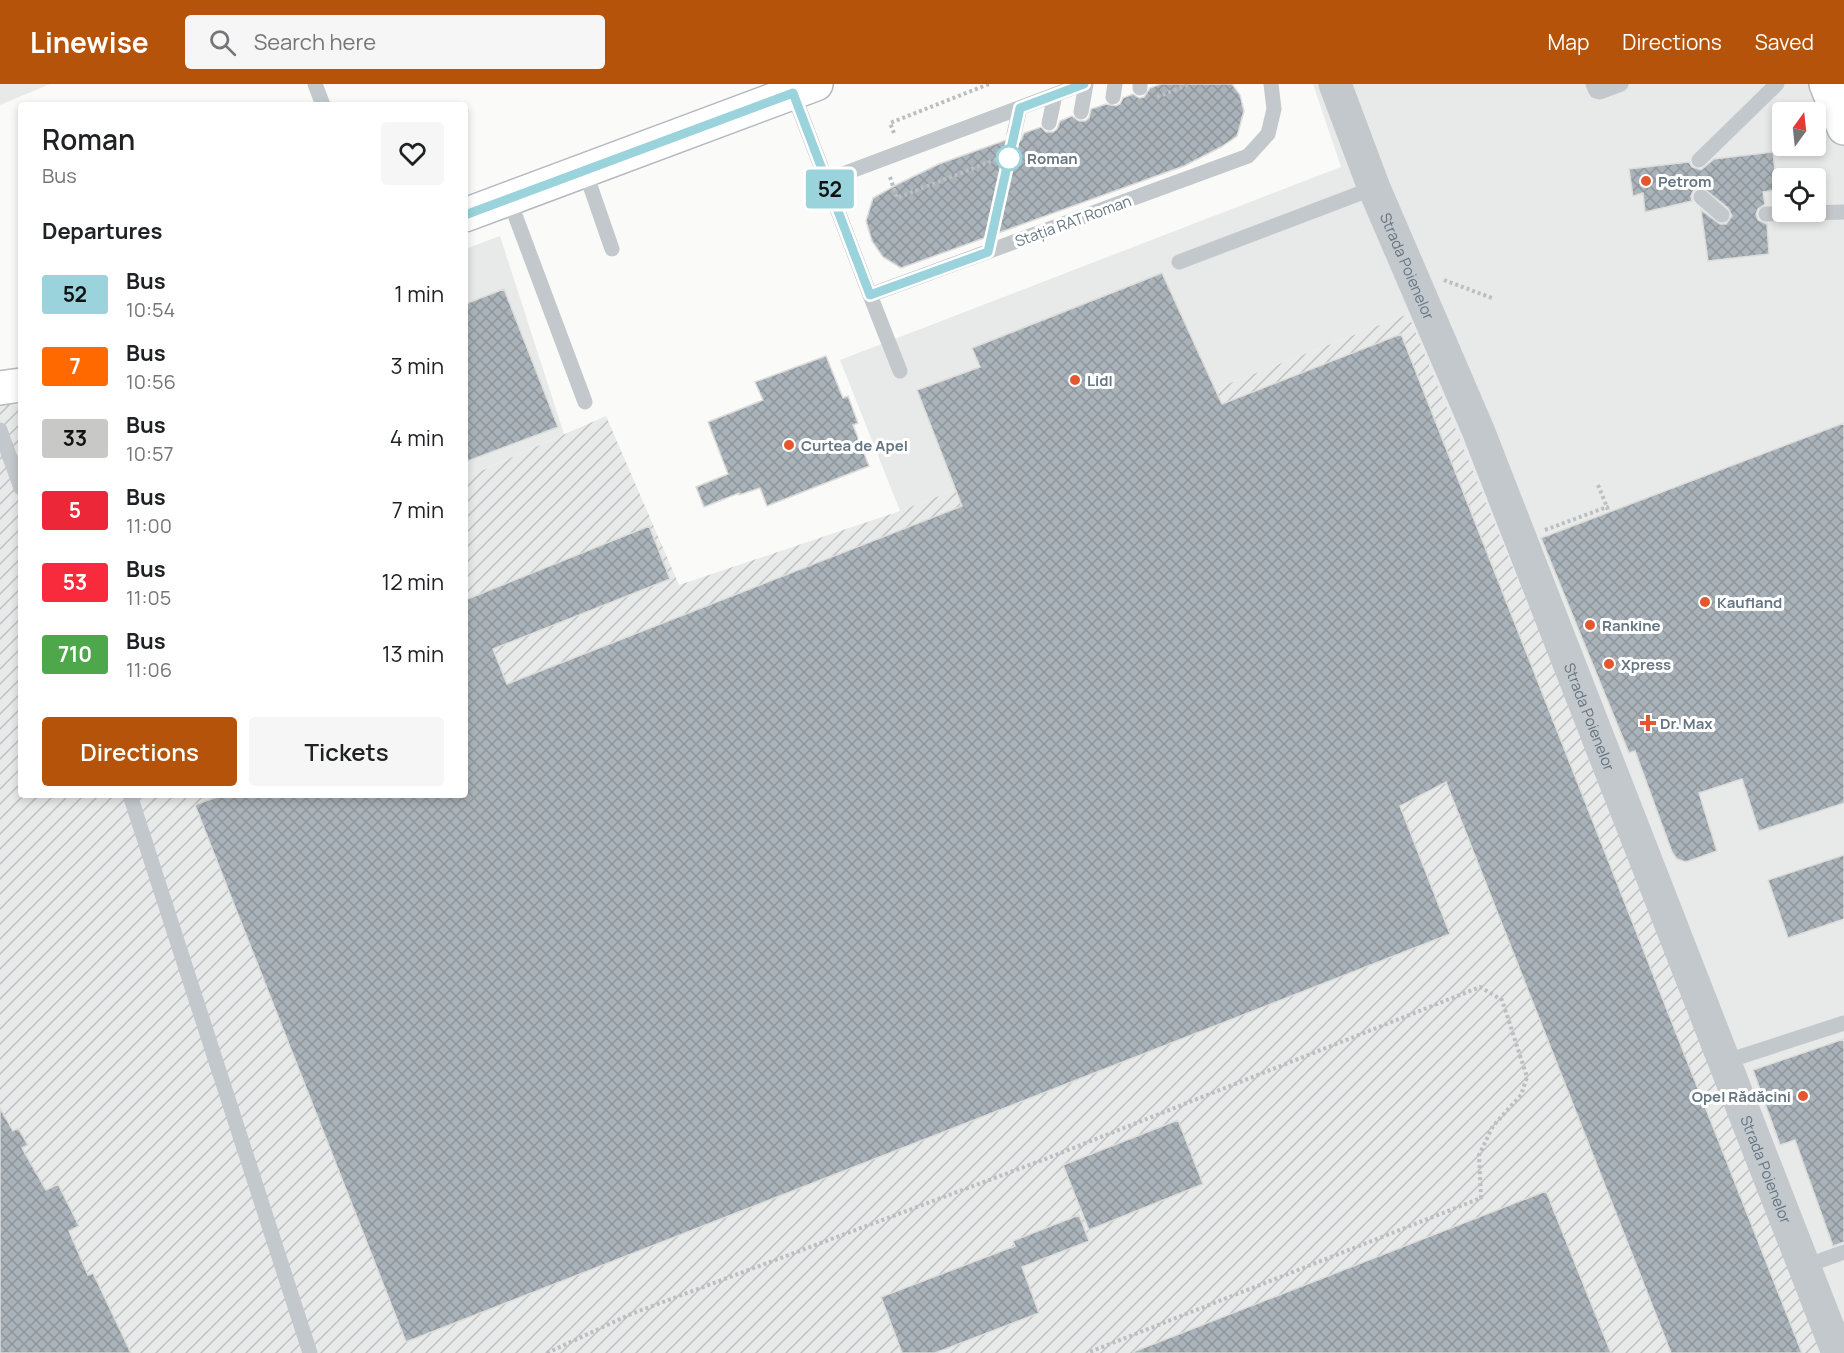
<!DOCTYPE html>
<meta charset="utf-8">
<style>
body{margin:0;font-family:Manrope,sans-serif;background:#f6f6f6;color:#202124;height:100vh;display:flex;flex-direction:column;font-size:22px;white-space:nowrap}
*{box-sizing:border-box;margin:0}
p{font-size:20px;color:#757577}
.icon{flex:none;width:33px;height:33px;fill:none;stroke:currentColor;stroke-width:2;stroke-linecap:round;stroke-linejoin:round}
.map{position:relative;flex:1;overflow:hidden}
.details{position:absolute;left:18px;top:18px;width:450px;height:696px;display:flex;flex-direction:column;background:#fff;border-radius:6px;box-shadow:0 3px 9px #0003}
.details>*{flex:none}
.badge{padding:0 12px;border-radius:4px;font-size:21px;line-height:39px}
.needle{width:39px;rotate:15deg}
.tools{position:absolute;left:1772px;top:18px;display:grid;gap:12px}
.tools a{display:grid;place-items:center;width:54px;height:54px;border-radius:6px;background:#fff;box-shadow:0 3px 9px #0003;font-size:30px}
.map>.badge{position:absolute;translate:-50% -50%;box-shadow:0 0 0 3px #fff}
h2{padding:0 24px;font-size:22px;line-height:54px}
.round{display:grid;place-items:center;flex:none;width:63px;height:63px;border-radius:6px;background:#f6f6f6}
.headline{display:flex;align-items:center;justify-content:space-between;height:102px;padding:0 24px}
h1{font-size:28px;font-weight:600;line-height:45px}
.cta{display:flex;gap:12px;margin-top:auto;padding:12px 24px}
.cta a{flex:1;height:69px;border-radius:6px;background:#b45309;color:#fff;font-size:24px;font-weight:600;line-height:69px;text-align:center}
.cta a+a{background:#f6f6f6;color:#202124}
ul{padding:0;list-style:none}
li{display:flex;align-items:center;gap:18px;height:72px;padding:0 24px}
li div{flex:1}
li b{display:block;font-size:22px}
li em{font-style:normal}
li .badge{min-width:66px;font-weight:700;text-align:center}
header{display:flex;align-items:center;gap:36px;box-sizing:border-box;height:84px;padding:0 30px;background:#b45309;color:#fff}
header strong{font-size:28px}
nav{display:flex;gap:33px;margin-inline-start:auto;font-size:21px}
.search{width:420px;height:54px;background:#f6f6f6;display:flex;align-items:center;gap:15px;box-sizing:border-box;padding:0 21px;border-radius:6px;color:#757577;font-size:22px}
.map>svg:first-child{display:block}
</style>
<header>
<strong>Linewise</strong>
<div class="search"><svg class="icon" aria-label="search" viewBox="0 0 24 24"><circle cx="10" cy="10" r="6"/><path d="M15 15l6 6"/></svg>Search here</div>
<nav><a>Map</a><a>Directions</a><a>Saved</a></nav>
</header>
<div class="map">
<svg width="1844" height="1269" viewBox="0 0 1844 1269">
<defs>
<pattern id="industrial-furrows" width="10" height="10" patternUnits="userSpaceOnUse" patternTransform="scale(1.5)"><rect width="10" height="10" fill="#e8e9e9"/><path d="M-1 1l2-2M0 10L10 0M9 11l2-2" fill="none" stroke="#c0c1c2"/></pattern>
<pattern id="building-cross-hatch" width="8" height="8" patternUnits="userSpaceOnUse" patternTransform="scale(1.5)"><rect width="8" height="8" fill="#aab3b9"/><path d="M0 0l8 8M0 8l8-8" fill="none" stroke="#8e969c"/></pattern>
</defs>
<rect width="100%" height="100%" fill="#fafaf8"/>
<path fill="#e8e9e9" fill-rule="evenodd" d="M0 0H50L0 21Z
M1313 0H1844V1266L1803 1183 1408 230 900 427 840 276 1341 83ZM1782 28H1815V62H1782ZM1782 94H1815V128H1782Z
M500 152 564 350 465 394V165Z"/>
<path fill="url(#industrial-furrows)" d="M1408 230 1803 1183 1844 1269H0V320L21 321V711H465V394L606 332 679 501 900 427Z"/>
<path fill="url(#building-cross-hatch)" stroke="#dcdcda" stroke-width="1.5" d="M1161 0H1232L1240 11 1244 27 1237 52 1221 63 1184 82 901 184 883 173 872 157 866 137 873 114 898 100 939 80 1006 56 1011 59H1017L1021 56 1024 49 1041 43 1046 48H1053L1057 45 1060 37 1072 32 1079 37H1085L1089 34 1091 25 1106 20 1116 22 1120 20 1123 14 1133 10 1139 14 1144 13 1150 4Z
M1773 68 1777 106 1763 108 1765 120 1758 125 1756 130 1758 136 1767 140 1769 170 1708 177 1701 126 1720 140H1726L1732 132 1728 124 1703 104H1698L1693 107 1691 112 1692 117 1645 128 1643 109 1633 112 1629 85 1689 78 1692 83 1701 86 1714 75Z
M1162 189 1222 320 1401 250 1802 1269H1671L1446 698 1400 722 1450 850 406 1258 195 721 222 711H465V516L649 442 670 495 493 565 507 600 962 422 917 306 980 283 972 264Z
M504 205 558 343 465 378V220Z
M826 272 843 314 848 312 858 339 853 341 869 382 767 422 760 404 739 411V409L704 423 696 403 728 390 708 338 763 316 755 298Z
M1844 339V719L1759 747 1742 695 1699 709 1717 767 1686 778 1677 775 1672 768 1635 667 1629 669 1541 454Z
M1844 771V835L1788 854 1768 796Z
M1844 955V1158L1833 1162 1795 1056 1780 1061 1753 986Z
M0 1024 13 1047 18 1044 28 1061 22 1064 46 1106 58 1100 79 1142 69 1147 88 1191 93 1189 131 1269H0Z
M1178 1036 1203 1100 1089 1146 1063 1081Z
M1546 1107 1611 1269H1134L1133 1268Z
M1079 1131 1089 1157 1022 1183 1039 1229 935 1269H902L881 1213 1015 1162 1013 1157Z"/>
<g fill="none" stroke-linecap="round" stroke-linejoin="round">
<g stroke="#b3babf" stroke-width="36">
<path id="secondary" d="M465 131 816 0
M0 304 21 301"/>
</g>
<g stroke="#b5babe" stroke-width="36">
<path id="primary" d="M1826 0 1844 44"/>
</g>
<path stroke="#bbbfc2" stroke-width="4" stroke-dasharray="3 3" stroke-linecap="butt" d="M1157 13 1190 0
M894 49 890 39 989 0
M890 93 897 114 1010 70
M1444 196 1492 214
M1598 401 1607 423
M1545 446 1607 423 1609 429
M547 1269 631 1230 1048 1074 1480 903 1502 916 1527 993 1521 1011 1493 1042 1479 1071 1481 1114 1087 1269"/>
<path stroke="#c3c8cc" stroke-width="15" d="M315 0 323 21
M1593 0 1596 7 1600 8 1621 0
M1140 4V0
M793 9 870 211 1248 72 1268 50 1274 25 1271 0
M1113 13 1115 0
M1081 28 1086 0
M1049 39 1055 11
M1014 50 1020 24
M1699 76 1777 0
M585 87 612 165
M827 96 1083 0
M1701 113 1722 131
M509 115 585 318
M1766 130 1844 128
M1179 178 1374 104
M870 211 900 287
M0 346 21 404
M130 711 310 1269
M1724 978 1844 939
M1803 1183 1844 1168"/>
<path stroke="#c3c8cc" stroke-width="33" id="s1" d="M1335 0 1374 104 1478 346 1838 1269"/>
<use href="#secondary" stroke="#fff" stroke-width="33"/>
<use href="#primary" stroke="#fff" stroke-width="33"/>
</g>
<g fill="none" stroke-linecap="round" stroke-linejoin="round">
<g stroke="#fff" stroke-width="14">
<path id="line" d="M465 131 793 9 870 211 988 168 1020 24 1084 0"/>
</g>
<use href="#line" stroke="#9ad3dc" stroke-width="9"/>
</g>
<circle fill="#fff" stroke="#9ad3dc" stroke-width="3" cx="1009" cy="74" r="12"/>
<g fill="#e4572e" stroke="#fff" stroke-width="2">
<circle cx="1646" cy="97" r="6"/>
<circle cx="1075" cy="296" r="6"/>
<circle cx="789" cy="361" r="6"/>
<circle cx="1705" cy="518" r="6"/>
<circle cx="1590" cy="541" r="6"/>
<circle cx="1609" cy="580" r="6"/>
<path d="M1645 630h6v6h6v6h-6v6h-6v-6h-6v-6h6z"/>
<circle cx="1803" cy="1012" r="6"/>
</g>
<g text-anchor="middle" dominant-baseline="central" stroke-width="6" stroke-linejoin="round" paint-order="stroke">
<g font-size="15" font-weight="bold" fill="#657683" stroke="#fff" text-anchor="start">
<text x="1027" y="74">Roman</text>
</g>
<g font-size="15" font-weight="bold" fill="#657683" stroke="#fff" text-anchor="start">
<text x="1658" y="97">Petrom</text>
<text x="1087" y="296">Lidl</text>
<text x="801" y="361">Curtea de Apel</text>
<text x="1717" y="518">Kaufland</text>
<text x="1602" y="541">Rankine</text>
<text x="1621" y="580">Xpress</text>
<text x="1660" y="639">Dr. Max</text>
<text x="1791" y="1012" text-anchor="end">Opel Rădăcini</text>
</g>
<g font-size="15" fill="#657683" stroke="#fff">
<text transform="translate(1073 137) rotate(-20)">Stația RAT Roman</text>
<text stroke="none"><textPath href="#s1" startOffset="196">Strada Poienelor</textPath></text>
<text stroke="none"><textPath href="#s1" startOffset="682">Strada Poienelor</textPath></text>
<text stroke="none"><textPath href="#s1" startOffset="1168">Strada Poienelor</textPath></text>
</g>
</g>
</svg>
<div class="tools">
<a><svg class="needle" viewBox="-14 -14 28 28"><path d="M0-13l5 13h-10z" fill="#e53935"/><path d="M0 13l5-13h-10z" fill="#757577"/></svg></a>
<a><svg class="icon" aria-label="locate" viewBox="0 0 24 24"><circle cx="12" cy="12" r="6"/><path d="M12 2v4M12 18v4M2 12h4M18 12h4"/></svg></a>
</div>
<b class="badge" style="left:830px;top:105px;background:#9ad3dc;color:#111">52</b>
<section class="details">
<div class="headline"><div><h1>Roman</h1><p>Bus</p></div><a class="round"><svg class="icon" aria-label="heart" viewBox="0 0 24 24"><path d="M12 20l-8-8c-3-5 5-10 8-4 3-6 11-1 8 4z"/></svg></a></div>
<h2>Departures</h2>
<ul>
<li><span class="badge" style="background:#9ad3dc;color:#111">52</span><div><b>Bus</b><p>10:54</p></div><em>1 min</em></li>
<li><span class="badge" style="background:#ff6900;color:#fff">7</span><div><b>Bus</b><p>10:56</p></div><em>3 min</em></li>
<li><span class="badge" style="background:#c8c8c6;color:#111">33</span><div><b>Bus</b><p>10:57</p></div><em>4 min</em></li>
<li><span class="badge" style="background:#ec2738;color:#fff">5</span><div><b>Bus</b><p>11:00</p></div><em>7 min</em></li>
<li><span class="badge" style="background:#f82b3c;color:#fff">53</span><div><b>Bus</b><p>11:05</p></div><em>12 min</em></li>
<li><span class="badge" style="background:#4ea74b;color:#fff">710</span><div><b>Bus</b><p>11:06</p></div><em>13 min</em></li>
</ul>
<div class="cta"><a>Directions</a><a>Tickets</a></div>
</section>
</div>
